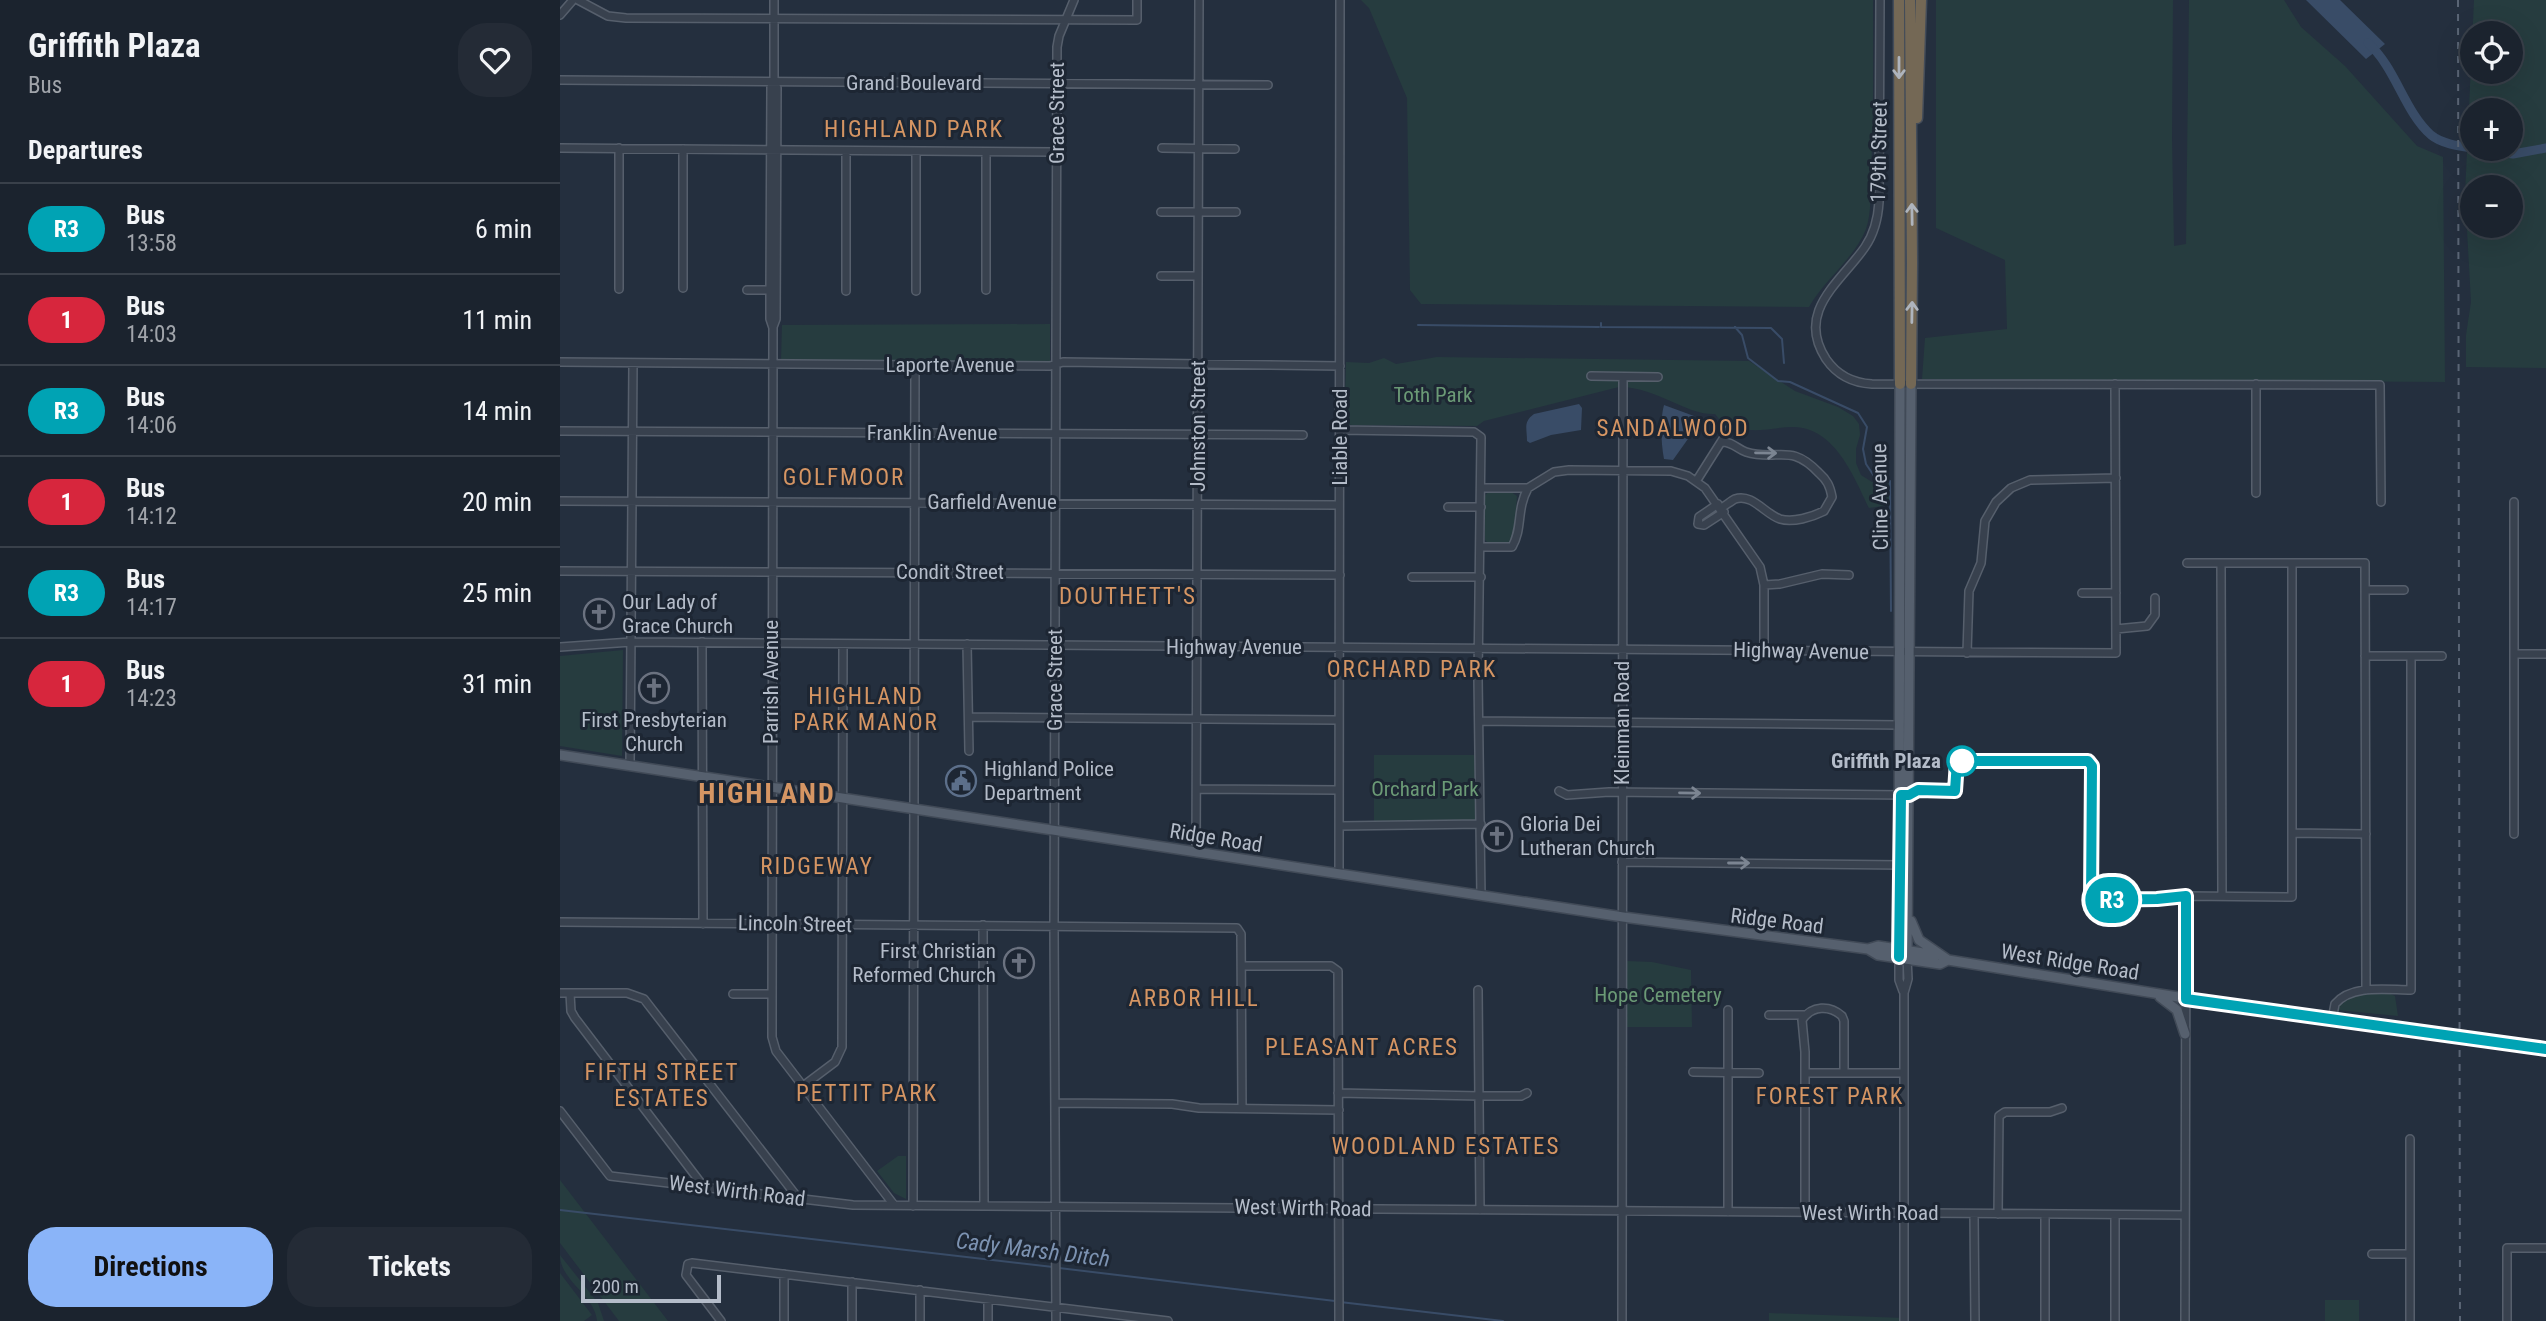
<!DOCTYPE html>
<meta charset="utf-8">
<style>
body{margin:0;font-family:"Roboto Condensed",sans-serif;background:#242b36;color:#f1f3f6;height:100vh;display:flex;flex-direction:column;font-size:26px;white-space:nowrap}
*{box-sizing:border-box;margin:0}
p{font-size:23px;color:#a0a4aa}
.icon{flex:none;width:38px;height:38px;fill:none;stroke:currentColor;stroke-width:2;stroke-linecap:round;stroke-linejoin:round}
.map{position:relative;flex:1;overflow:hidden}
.details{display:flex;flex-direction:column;background:#1b232e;width:560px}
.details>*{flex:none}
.badge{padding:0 14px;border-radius:23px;font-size:24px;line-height:46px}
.buttons{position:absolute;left:1900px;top:21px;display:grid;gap:14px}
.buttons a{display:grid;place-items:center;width:63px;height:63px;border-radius:50%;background:#1b232e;box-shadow:0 7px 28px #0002,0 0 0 2px #39404a;font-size:35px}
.scale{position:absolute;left:21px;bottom:18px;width:140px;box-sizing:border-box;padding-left:7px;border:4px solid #b4bcc9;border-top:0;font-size:19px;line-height:24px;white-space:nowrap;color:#b4bcc9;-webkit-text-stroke:5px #1d2633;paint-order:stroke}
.map>.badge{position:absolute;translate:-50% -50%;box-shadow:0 0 0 4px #fff}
h2{padding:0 28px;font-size:26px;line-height:63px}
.round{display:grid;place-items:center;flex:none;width:74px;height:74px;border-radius:28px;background:#242b36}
.overview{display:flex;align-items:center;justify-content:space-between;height:119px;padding:0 28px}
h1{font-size:33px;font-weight:700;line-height:52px}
.cta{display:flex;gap:14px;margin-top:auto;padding:14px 28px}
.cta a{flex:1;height:80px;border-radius:28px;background:#8ab4f8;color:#111;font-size:28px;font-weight:700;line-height:80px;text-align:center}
.cta a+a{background:#242b36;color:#f1f3f6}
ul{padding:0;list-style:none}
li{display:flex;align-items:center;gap:21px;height:91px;padding:0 28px;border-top:2px solid #39404a}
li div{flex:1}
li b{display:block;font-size:26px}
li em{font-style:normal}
li .badge{min-width:77px;font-weight:700;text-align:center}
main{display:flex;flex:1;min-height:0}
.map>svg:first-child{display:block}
</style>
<main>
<section class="details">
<div class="overview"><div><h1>Griffith Plaza</h1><p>Bus</p></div><a class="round"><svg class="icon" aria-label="heart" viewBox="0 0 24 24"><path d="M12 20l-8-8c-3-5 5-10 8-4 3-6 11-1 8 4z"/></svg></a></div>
<h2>Departures</h2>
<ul>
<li><span class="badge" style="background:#00a3b4;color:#fff">R3</span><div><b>Bus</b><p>13:58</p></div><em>6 min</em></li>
<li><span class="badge" style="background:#d7263d;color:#fff">1</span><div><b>Bus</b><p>14:03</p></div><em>11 min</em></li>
<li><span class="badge" style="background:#00a3b4;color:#fff">R3</span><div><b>Bus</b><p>14:06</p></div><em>14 min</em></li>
<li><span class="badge" style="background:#d7263d;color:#fff">1</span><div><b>Bus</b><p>14:12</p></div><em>20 min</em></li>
<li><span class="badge" style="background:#00a3b4;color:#fff">R3</span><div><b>Bus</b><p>14:17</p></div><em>25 min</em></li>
<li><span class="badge" style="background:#d7263d;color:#fff">1</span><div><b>Bus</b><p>14:23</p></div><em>31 min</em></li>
</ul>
<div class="cta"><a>Directions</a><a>Tickets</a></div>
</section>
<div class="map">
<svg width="1986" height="1321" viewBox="0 0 1986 1321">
<rect width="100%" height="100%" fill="#242f3e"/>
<path fill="#263c3f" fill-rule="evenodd" d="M801 0H1313C1313 57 1314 114 1311 171 1310 190 1312 212 1306 229 1294 259 1265 279 1249 307L861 304 850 290 847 98 809 8Z
M1376 0H1613L1612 138 1614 246 1626 244 1629 0H1724L1741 27 1785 66 1857 146 1883 157 1885 382 1362 379 1365 338 1447 329 1445 260 1376 228Z
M1914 0H1986V368L1906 367V335L1911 302 1905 194ZM1913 33H1951V72H1913ZM1913 110H1951V149H1913ZM1913 187H1951V226H1913Z
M490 324V362L221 360 222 325Z
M877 357 1189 361 1235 391 1278 407 1293 416 1299 424 1300 435 1296 449V463L1301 475 1312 482 1329 483 1330 505 1309 508C1294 477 1275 428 1234 427 1219 427 1204 431 1190 430 1181 429 1173 425 1163 424L1155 414C1128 416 1094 386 1059 387L924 421 917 426 792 425 782 423V398H785L786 362 809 363 824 358 836 364Z
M928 492H951L957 496 954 536 948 543H928L925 540 924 497Z
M63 650 62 756 0 746V656Z
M814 755H915V823L814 824Z
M1067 961 1092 962 1131 970 1132 1027H1067Z
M1805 993H1829L1835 996 1838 1016 1777 1010C1780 999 1795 996 1805 993Z
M338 1156H346V1199L334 1193 317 1171Z
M0 1180 108 1321H59L0 1243Z
M0 1255 38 1303 44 1321H37C35 1295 0 1281 0 1255Z
M0 1273 32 1315 24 1321H0Z
M1765 1300H1799V1321H1765Z
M1209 1313 1344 1318V1321H1209Z"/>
<path fill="#394c67" d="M1746 0H1780L1825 44 1806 59Z
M1019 404 1022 408 1021 430 991 435 970 443 967 441C967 428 963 422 974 414Z
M1104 405 1134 416 1140 422 1113 460 1104 459C1101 443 1100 419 1104 405Z"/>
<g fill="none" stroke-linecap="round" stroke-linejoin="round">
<path stroke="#394c67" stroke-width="2" d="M1041 323V327L1211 328 1222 339 1224 363
M858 325 1039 327
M1175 327 1182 335 1188 358 1218 381 1230 382 1298 413 1307 427 1303 449 1306 464 1314 476 1330 481 1331 611
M0 1210 493 1267
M499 1268 775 1301
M780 1302 943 1321"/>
<path stroke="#394c67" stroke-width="9" d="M1808 43C1836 68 1844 111 1871 135 1882 144 1899 146 1913 148
M1915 149 1953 154 1986 148"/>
<g stroke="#565f6c" stroke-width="10">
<path id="minor" d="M18 0 48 16 66 18 577 20V0
M1320 0 1319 202C1318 218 1314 234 1305 247 1281 282 1235 311 1266 359 1277 375 1293 383 1312 384L1820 385 1821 502
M0 15 13 0
M0 80 708 85
M214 82 211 87 210 290V319L213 328 212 1037 216 1051 334 1205
M0 148 497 152
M59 148V289
M602 148 675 149
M286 151V291
M601 212H676
M601 276H637
M123 288V149
M187 290H215
M426 290V152
M356 291V151
M213 327 216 319 217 88 214 82V0
M0 362 490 366 503 362 780 366
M1031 376 1098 377
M1696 384V493
M780 430 914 432 921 437 918 678 921 896
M0 431 743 435
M1161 442 1169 429
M1137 480 1161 442C1172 441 1177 449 1186 452 1218 462 1230 442 1259 473 1267 480 1270 486 1272 497L1264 511C1252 517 1233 523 1220 519 1205 514 1192 493 1175 499 1171 501 1165 506 1161 508
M921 488H968L994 472 1009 470 1111 471 1128 476 1145 488 1200 567 1204 585V651
M0 501 779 505
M1954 502V834
M1158 504 1139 517 1138 524 1144 525 1164 512
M888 507H921
M921 547H952C963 528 956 510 968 488
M1627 563H1805L1806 990
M1661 563 1662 896
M0 571 780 575
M852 577H921
M1204 585 1220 584 1262 574 1289 575
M1805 590H1844
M1522 593H1556
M1556 629 1587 626 1595 615V598
M142 642 143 924
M407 644 409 751
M0 647 71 642 1556 653 1555 384
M1407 653 1409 591 1421 563 1425 521 1436 502 1451 488 1470 480 1556 478
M1954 654H1986
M1805 656H1882
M409 717 779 720
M919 721 1341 725
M70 766 73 363
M637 789 779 790
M999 791 1007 795 1049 792 1344 795
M779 826 921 824
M1732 833 1806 834
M636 852 639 0
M1062 862 1341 865
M779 874 780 0
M0 922 677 928 681 934 682 1108
M423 925 424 1206
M1339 957V980L1343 991
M682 966H771L778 971 779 1321
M918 990 920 1210
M0 993H67L84 999 238 1198
M10 993 11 1011 15 1018 144 1187
M173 994H211
M1209 1015H1244
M1772 1020 1775 1004C1792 984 1827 990 1851 990V656
M1133 1072 1199 1073
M1245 1073H1344
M243 1086 275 1062 282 1047 283 644
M778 1093 920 1096H961L967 1093
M495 1103 612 1104 639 1108 779 1110
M0 1111 50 1176 293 1205 1625 1215
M353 1206 355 365
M1168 1212V1010
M1245 1213V1052L1242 1020C1252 1005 1270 1005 1282 1016L1284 1021V1073
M1414 1214 1415 1321
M1438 1214 1439 1116 1445 1112H1490L1502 1108
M1485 1214V1321
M1555 1215V1321
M1812 1254H1850
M224 1274V1321
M292 1282V1321
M360 1290V1321
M428 1299V1321
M161 1321 126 1275 128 1264 132 1263 608 1321
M496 1321 494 926 497 47 499 36 514 0
M1062 1321 1063 377
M1344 1321V993L1348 979 1347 958
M1625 1321 1626 896 1732 897V563
M1850 1321V1139
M1947 1321V1248H1986"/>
</g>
<g stroke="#414a57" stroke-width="12">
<path id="major" d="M0 755 1063 917 1308 949 1318 955 1380 964 1388 960
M1351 921 1359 940 1388 960 1724 1014 1881 1035
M1308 949 1318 946 1376 955
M1339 957 1340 384
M1347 958 1351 384
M1600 997 1617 1010 1625 1034
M1916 1039 1986 1049"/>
</g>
<g stroke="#434c59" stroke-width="13">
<path id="highway" d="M1339 0 1340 384
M1350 0 1352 263 1351 384
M1357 118 1361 0"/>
</g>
<use href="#minor" stroke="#38414e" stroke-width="7"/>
<use href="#major" stroke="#56606e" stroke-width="9"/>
<use href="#highway" stroke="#746855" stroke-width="10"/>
<path stroke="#5a6575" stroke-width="2" stroke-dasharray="7 7" stroke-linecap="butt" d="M1898 0 1900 1321"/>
<g stroke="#414a57" stroke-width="12" stroke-linecap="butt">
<path id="major-bridge" d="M1881 1035 1916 1039"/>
</g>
<use href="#major-bridge" stroke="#56606e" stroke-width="9"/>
</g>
<defs><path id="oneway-shaft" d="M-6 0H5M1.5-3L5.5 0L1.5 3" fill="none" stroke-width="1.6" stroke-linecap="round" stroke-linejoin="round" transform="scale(1.75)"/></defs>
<g stroke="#aeb4bd">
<use href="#oneway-shaft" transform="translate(1339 68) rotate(90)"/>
<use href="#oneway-shaft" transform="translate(1352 214) rotate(-91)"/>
<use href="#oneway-shaft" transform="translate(1352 312) rotate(-89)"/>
</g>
<g stroke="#7c8592">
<use href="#oneway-shaft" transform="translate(1206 453) rotate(1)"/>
<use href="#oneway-shaft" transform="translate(1130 793) rotate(1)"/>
<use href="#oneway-shaft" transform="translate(1179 863)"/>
</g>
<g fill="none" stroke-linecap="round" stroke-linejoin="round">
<g stroke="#fff" stroke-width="16">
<path id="line" d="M1339 957 1341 795H1349L1358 790 1395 791 1397 761H1528L1532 766 1531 900 1597 899 1626 896V999L1986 1049"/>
</g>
<use href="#line" stroke="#00a3b4" stroke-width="10"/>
</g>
<defs>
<g id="church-ring" transform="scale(1.575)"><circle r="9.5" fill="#1d2633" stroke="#6b7280" stroke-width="1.5"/><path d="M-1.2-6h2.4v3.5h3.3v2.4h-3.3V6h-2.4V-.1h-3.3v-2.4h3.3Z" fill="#6b7280"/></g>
<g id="civic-ring" transform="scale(1.575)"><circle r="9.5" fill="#1d2633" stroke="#5c6f8a" stroke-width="1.5"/><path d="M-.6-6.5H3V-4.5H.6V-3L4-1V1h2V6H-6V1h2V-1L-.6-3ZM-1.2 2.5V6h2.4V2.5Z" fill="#5c6f8a"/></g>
</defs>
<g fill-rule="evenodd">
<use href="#church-ring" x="39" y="614"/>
<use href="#church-ring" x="94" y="688"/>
<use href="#civic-ring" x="401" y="781"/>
<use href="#church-ring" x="937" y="836"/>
<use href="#church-ring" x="459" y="963"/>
</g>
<circle fill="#fff" stroke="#00a3b4" stroke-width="3.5" cx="1402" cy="761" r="14"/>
<g text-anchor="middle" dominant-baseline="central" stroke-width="6" stroke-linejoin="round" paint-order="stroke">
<g font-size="21" fill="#b4bcc9" stroke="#1d2633">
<text x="354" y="83">Grand Boulevard</text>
<text transform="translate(497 113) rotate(-90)">Grace Street</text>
<text transform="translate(1319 152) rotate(-89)">179th Street</text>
<text x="390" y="365">Laporte Avenue</text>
<text transform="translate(638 426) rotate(-90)">Johnston Street</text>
<text x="372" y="433">Franklin Avenue</text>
<text transform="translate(780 437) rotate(-90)">Liable Road</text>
<text transform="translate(1320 497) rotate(-91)">Cline Avenue</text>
<text x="432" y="502">Garfield Avenue</text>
<text x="390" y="572">Condit Street</text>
<text x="674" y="647">Highway Avenue</text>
<text transform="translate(1241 651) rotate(1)">Highway Avenue</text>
<text transform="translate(495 680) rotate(-90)">Grace Street</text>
<text transform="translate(211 682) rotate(-90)">Parrish Avenue</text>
<text transform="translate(1062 723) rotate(-90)">Kleinman Road</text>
<text transform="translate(656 838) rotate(9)">Ridge Road</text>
<text transform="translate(1217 921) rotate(7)">Ridge Road</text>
<text transform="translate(235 924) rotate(1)">Lincoln Street</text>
<text transform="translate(1510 962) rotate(9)">West Ridge Road</text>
<text transform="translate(177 1191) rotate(7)">West Wirth Road</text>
<text transform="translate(743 1208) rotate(1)">West Wirth Road</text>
<text x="1310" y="1213">West Wirth Road</text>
</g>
<g font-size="21" fill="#6b9a76" stroke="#1d2633">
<text x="873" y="395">Toth Park</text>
<text x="865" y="789">Orchard Park</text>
<text x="1098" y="995">Hope Cemetery</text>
</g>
<g font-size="21" fill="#b4bcc9" stroke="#1d2633" text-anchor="start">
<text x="62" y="602">Our Lady of<tspan x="62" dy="24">Grace Church</tspan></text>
<text x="94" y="720" text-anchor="middle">First Presbyterian<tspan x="94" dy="24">Church</tspan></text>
<text x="424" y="769">Highland Police<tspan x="424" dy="24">Department</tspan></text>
<text x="960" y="824">Gloria Dei<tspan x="960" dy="24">Lutheran Church</tspan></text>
<text x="436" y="951" text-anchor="end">First Christian<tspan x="436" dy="24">Reformed Church</tspan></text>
</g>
<g font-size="21" font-weight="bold" fill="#b4bcc9" stroke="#1d2633" text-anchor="end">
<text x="1381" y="761">Griffith Plaza</text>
</g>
<g font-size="23" letter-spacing="2" fill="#d59563" stroke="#1d2633">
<text x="354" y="129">HIGHLAND PARK</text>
<text x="1113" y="428">SANDALWOOD</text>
<text x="284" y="477">GOLFMOOR</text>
<text x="568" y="596">DOUTHETT'S</text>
<text x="852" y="669">ORCHARD PARK</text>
<text x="306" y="696">HIGHLAND<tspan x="306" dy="26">PARK MANOR</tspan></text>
<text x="257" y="866">RIDGEWAY</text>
<text x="634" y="998">ARBOR HILL</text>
<text x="802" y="1047">PLEASANT ACRES</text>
<text x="102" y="1072">FIFTH STREET<tspan x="102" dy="26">ESTATES</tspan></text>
<text x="307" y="1093">PETTIT PARK</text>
<text x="1270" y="1096">FOREST PARK</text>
<text x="886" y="1146">WOODLAND ESTATES</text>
</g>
<g font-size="23" font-style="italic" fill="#7c92b1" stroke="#1d2633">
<text transform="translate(473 1250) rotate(7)">Cady Marsh Ditch</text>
</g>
<g font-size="28" font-weight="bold" letter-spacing="2" fill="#d59563" stroke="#1d2633">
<text x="207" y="793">HIGHLAND</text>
</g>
</g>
</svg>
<div class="buttons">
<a><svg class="icon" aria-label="locate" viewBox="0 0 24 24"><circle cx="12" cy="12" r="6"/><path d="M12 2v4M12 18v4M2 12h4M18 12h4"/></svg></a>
<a>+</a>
<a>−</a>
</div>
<div class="scale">200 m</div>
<b class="badge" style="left:1552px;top:900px;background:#00a3b4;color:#fff">R3</b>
</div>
</main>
